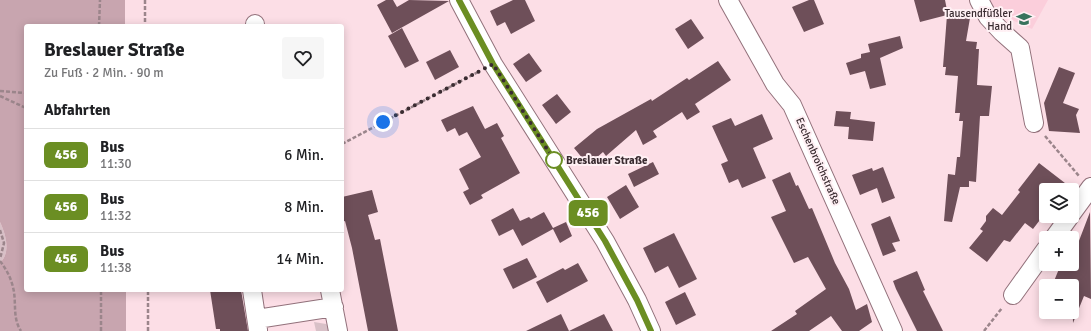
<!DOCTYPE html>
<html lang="de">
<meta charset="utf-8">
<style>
body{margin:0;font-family:Signika,sans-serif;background:#f6f6f6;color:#202124;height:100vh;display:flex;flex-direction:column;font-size:15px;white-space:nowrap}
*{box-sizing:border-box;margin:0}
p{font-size:13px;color:#757577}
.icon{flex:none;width:22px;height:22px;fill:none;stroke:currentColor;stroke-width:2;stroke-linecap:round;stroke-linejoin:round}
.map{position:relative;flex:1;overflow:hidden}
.sheet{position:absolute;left:24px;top:24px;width:320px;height:268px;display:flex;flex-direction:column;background:#fff;border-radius:4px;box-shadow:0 2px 10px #0003}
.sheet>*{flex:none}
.badge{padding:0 8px;border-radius:6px;font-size:14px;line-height:26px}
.buttons{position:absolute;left:1039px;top:183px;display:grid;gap:8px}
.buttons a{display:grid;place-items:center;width:40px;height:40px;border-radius:4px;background:#fff;box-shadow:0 2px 10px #0003;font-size:20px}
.you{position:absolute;width:20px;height:20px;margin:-10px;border:3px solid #fff;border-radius:50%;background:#1a73e8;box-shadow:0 0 0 6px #1a73e833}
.map>.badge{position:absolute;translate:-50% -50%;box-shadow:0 0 0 2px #fff}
h2{padding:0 20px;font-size:15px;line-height:36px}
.round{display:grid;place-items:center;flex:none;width:42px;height:42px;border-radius:4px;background:#f6f6f6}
.head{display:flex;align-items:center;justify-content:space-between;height:68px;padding:0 20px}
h1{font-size:19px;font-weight:800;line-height:30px}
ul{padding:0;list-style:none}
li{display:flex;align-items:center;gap:12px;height:52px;padding:0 20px;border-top:1px solid #e0e0e0}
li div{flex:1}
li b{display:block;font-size:15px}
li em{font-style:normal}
li .badge{min-width:44px;font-weight:700;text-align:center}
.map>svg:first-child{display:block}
</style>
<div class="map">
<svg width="1091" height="331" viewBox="0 0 1091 331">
<rect width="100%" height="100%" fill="#fcdee6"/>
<path fill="#fbcedb" d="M986 0H1048L1032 29 990 10Z"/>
<path fill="#d8c0c7" d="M0 222C6 235 11 252 0 263Z
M314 322 326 324 332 331H316Z"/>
<path fill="#c8a5af" d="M0 0H125V26H26V290H126V331H0V263C11 252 6 235 0 222Z"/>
<path fill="#6e4f59" d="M386 0H393L397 7 409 0 449 1 392 33 377 5Z
M513 0H525L535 21 511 34 505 22 497 26 490 11Z
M809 0H814L824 24 804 32 792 7Z
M914 0H945L948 15 970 18 966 41 977 42 976 49H979L977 85 992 86 989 116H980L976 182 969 181V187H960L952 222 944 221 948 174 955 175 957 157H960L963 121H959L960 113H955L958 76 945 75 946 67H943L947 15 920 22Z
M691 19 704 38 688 49 675 29Z
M402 28 419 61 405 68 388 36Z
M900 36 903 48 880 58 886 85 870 89 865 71 850 75 846 63 861 58V54L870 52 868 44Z
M450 50 459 67 435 80 426 62Z
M529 53 542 71 526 82 513 64Z
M718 61 731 80 695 104 700 112 687 120 682 112 653 131 657 137 643 145 636 130 606 156 603 152 588 165 574 148 597 129 651 99 652 101 687 78 689 80Z
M1059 67 1075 73 1063 103 1079 109 1076 115 1080 133 1049 131 1044 103Z
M557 94 571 112 556 124 542 105Z
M473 106 485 129 497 123 504 136 501 138 520 173 481 195 483 198 470 205 463 192 469 189 459 169 481 157 467 132 459 136 455 128 447 132 441 120Z
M836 111 851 112 850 119 875 122 873 141 848 139 849 127 834 126Z
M762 114 773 139 753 148 766 178 742 188 738 179 729 183 721 164 728 161 712 126 731 118 735 126Z
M653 162 659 174 634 187 628 174Z
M1039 163 1074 190H1046V212L1033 229 1025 223 1010 242 1004 240 987 262 969 248 983 231 980 229 986 221V216L993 208 1002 215 1020 192 1018 190Z
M883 167 895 198 882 203 877 188 860 195 852 175 872 168 873 171Z
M790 172 796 186 798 185 809 209 812 208 835 263 849 289 856 310 867 304 872 322 859 331H842L831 316 809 331H771L797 314 795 311 826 289 808 257 794 263 771 217 786 211 772 180Z
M626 185 639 207 620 219 607 197Z
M372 190 378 212 368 215 375 240 380 239 398 331H368L352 248 345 221 342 222V197Z
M513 208 520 221 529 217 531 219 544 212 553 228 566 222 572 236 560 243 553 229 522 246 513 229 499 236 491 220Z
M1090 212 1091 299 1084 296 1073 323 1072 286H1052L1061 264H1072V245L1077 246Z
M890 216 900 241 892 243 896 251 883 256 871 224Z
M674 233 697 279 679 288 668 266 655 273 643 248Z
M527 258 537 277 513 289 503 269Z
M578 263 588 281 547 303 536 282 563 268 565 270Z
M917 271 925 290 923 291 943 331H917L896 289 893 281Z
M210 290H241L248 331H220V329H216Z
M685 292 696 315 676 325 665 302Z
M561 314 569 331 604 314 613 331H526Z"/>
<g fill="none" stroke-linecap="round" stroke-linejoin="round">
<g stroke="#92717b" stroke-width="20">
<path id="minor" d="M459 0 493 64 605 241 637 300 651 331
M728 0 775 84 792 105 893 331
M979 0 988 17 1002 32 1020 48 1034 123
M255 24V26
M1072 213 1091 187
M1054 238 1070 216
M252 290 258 330
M330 290 338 331
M1013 295 1046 249
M257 319 334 307"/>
</g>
<path stroke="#9b858b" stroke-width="2.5" stroke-dasharray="4 2" stroke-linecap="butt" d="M145 0V26
M99 26 100 0
M0 91 26 93
M0 96 26 108
M1045 136 1079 176
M342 144 478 72
M0 230 4 243 0 259
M0 261C7 270 12 280 14 292 16 306 13 319 21 331
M101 331V290
M148 331V290
M984 331 1002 308"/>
<use href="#minor" stroke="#fff" stroke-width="18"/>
</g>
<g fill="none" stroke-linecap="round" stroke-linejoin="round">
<g stroke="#fff" stroke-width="9">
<path id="line" d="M459 0 493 64 605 241 637 300 651 331"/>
</g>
<use href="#line" stroke="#6b8e23" stroke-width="6"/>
<path stroke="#3a2c31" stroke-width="4" stroke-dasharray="0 7.2" d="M383 122 493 64 554 160"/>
</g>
<defs>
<g id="school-bare" transform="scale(1.2)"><path d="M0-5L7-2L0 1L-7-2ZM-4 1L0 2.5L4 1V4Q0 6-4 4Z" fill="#38735d" stroke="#fff0f4" stroke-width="2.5" paint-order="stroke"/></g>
</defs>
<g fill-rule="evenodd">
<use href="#school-bare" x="1024" y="19"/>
</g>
<circle fill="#fff" stroke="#6b8e23" stroke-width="2" cx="554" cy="160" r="8"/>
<g text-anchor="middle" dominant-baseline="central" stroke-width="4" stroke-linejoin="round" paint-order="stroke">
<g font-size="11" fill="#3a2c31" stroke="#fff0f4" text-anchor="end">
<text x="1012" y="13">Tausendfüßler<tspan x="1012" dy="13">Hand</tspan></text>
</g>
<g font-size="11" font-weight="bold" fill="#3a2c31" stroke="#fff0f4" text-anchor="start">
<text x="566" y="160">Breslauer Straße</text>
</g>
<g font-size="11" fill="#3a2c31" stroke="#fff0f4">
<text transform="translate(818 161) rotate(66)">Eschenbroichstraße</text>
</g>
</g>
</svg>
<div class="buttons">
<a><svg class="icon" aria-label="layers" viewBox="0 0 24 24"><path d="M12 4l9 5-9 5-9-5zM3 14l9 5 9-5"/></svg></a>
<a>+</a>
<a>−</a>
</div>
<div class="you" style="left:383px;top:122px"></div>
<b class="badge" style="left:588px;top:213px;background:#6b8e23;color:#fff">456</b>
<section class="sheet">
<div class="head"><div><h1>Breslauer Straße</h1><p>Zu Fuß · 2 Min. · 90 m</p></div><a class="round"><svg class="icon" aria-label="heart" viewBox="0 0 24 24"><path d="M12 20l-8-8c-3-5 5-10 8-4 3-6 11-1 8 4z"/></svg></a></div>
<h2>Abfahrten</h2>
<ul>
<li><span class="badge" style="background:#6b8e23;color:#fff">456</span><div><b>Bus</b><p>11:30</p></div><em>6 Min.</em></li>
<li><span class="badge" style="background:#6b8e23;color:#fff">456</span><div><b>Bus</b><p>11:32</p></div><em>8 Min.</em></li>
<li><span class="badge" style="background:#6b8e23;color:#fff">456</span><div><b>Bus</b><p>11:38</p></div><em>14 Min.</em></li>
</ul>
</section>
</div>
